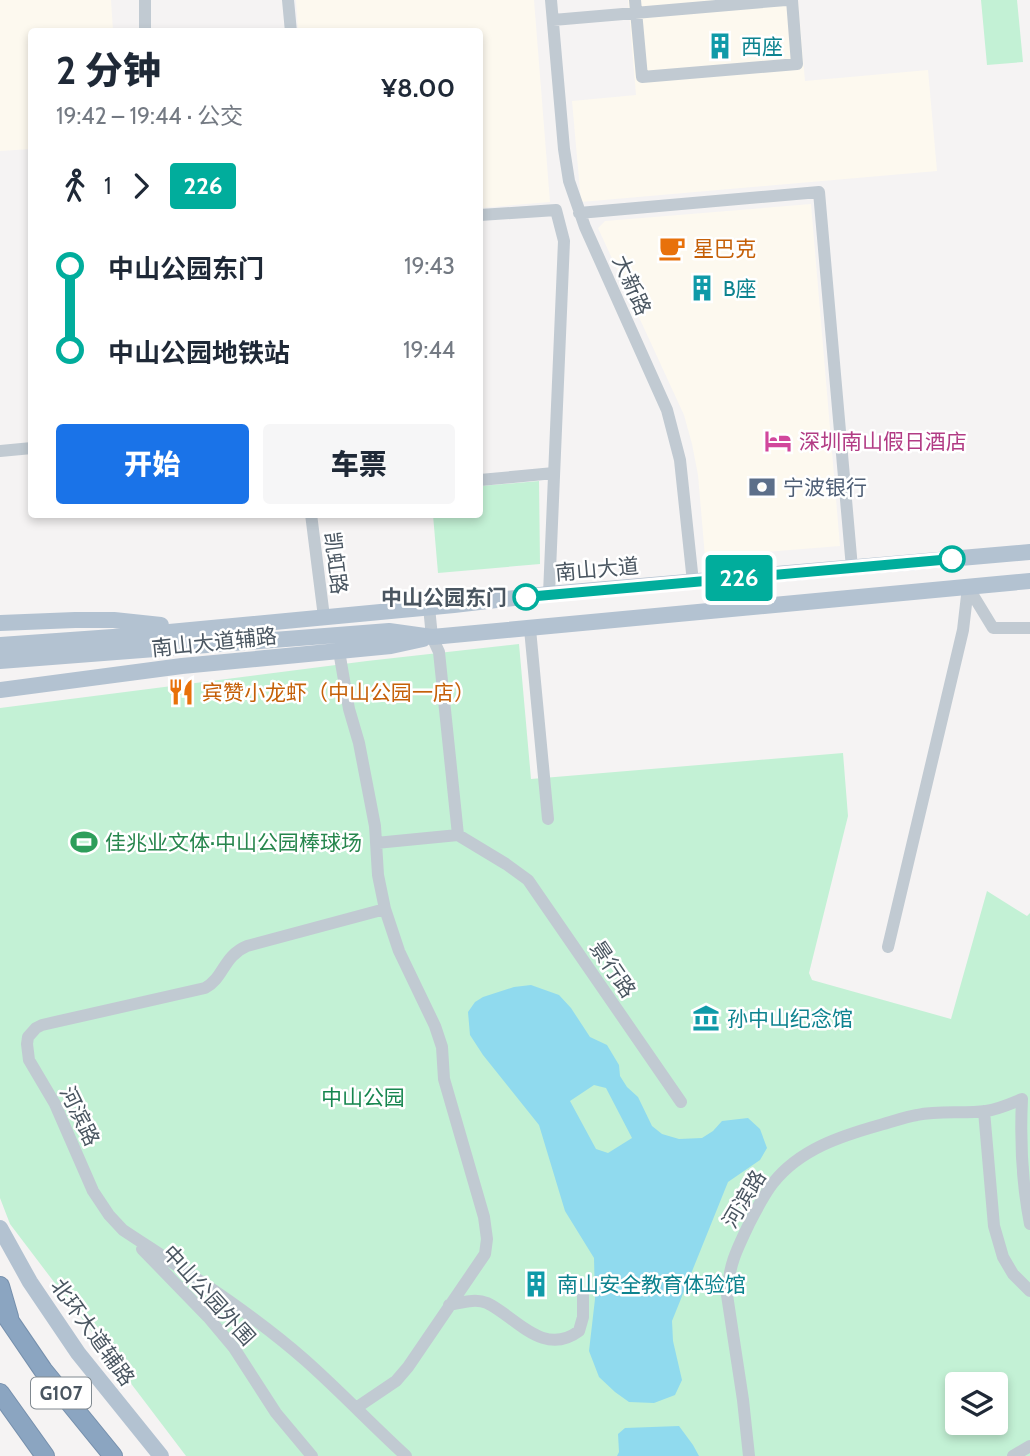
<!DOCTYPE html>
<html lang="zh">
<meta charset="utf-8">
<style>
body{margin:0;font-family:Cabin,"Noto Sans SC",sans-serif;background:#f6f6f7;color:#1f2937;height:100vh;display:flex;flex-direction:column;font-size:26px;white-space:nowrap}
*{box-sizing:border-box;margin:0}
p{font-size:23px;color:#747a83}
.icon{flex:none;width:38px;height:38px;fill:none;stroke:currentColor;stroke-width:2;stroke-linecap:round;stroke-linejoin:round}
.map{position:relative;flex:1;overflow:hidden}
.side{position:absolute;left:28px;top:28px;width:455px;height:490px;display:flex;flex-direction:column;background:#fff;border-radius:7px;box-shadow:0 4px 10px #0003}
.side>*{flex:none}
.badge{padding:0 14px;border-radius:5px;font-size:24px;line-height:46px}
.controls{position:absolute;left:945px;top:1372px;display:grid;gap:14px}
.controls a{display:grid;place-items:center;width:63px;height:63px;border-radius:7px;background:#fff;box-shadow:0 4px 10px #0003;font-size:35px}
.map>.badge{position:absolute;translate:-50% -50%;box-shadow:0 0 0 4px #fff}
.legs{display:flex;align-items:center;gap:10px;height:77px;padding:0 28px;font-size:23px}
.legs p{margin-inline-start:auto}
.summary{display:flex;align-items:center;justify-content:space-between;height:119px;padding:0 28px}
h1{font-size:38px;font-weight:800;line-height:52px}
.primary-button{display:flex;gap:14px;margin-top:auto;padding:14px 28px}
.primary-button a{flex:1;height:80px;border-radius:7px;background:#1a73e8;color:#fff;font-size:28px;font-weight:800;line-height:80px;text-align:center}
.primary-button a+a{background:#f6f6f7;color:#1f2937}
ul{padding:0 28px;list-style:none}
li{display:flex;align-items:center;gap:24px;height:84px;font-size:26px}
li i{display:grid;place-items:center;width:10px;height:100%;margin:0 9px;background:currentColor}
li i::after{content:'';width:18px;height:18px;margin:-9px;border:5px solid;border-radius:50%;background:#fff}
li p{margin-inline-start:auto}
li:first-child i{background:linear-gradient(#0000 50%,currentColor 0)}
li:last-child i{background:linear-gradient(currentColor 50%,#0000 0)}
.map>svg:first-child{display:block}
</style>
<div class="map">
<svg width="1030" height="1456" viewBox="0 0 1030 1456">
<rect width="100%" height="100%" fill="#f5f3f3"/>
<path fill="#fdf9ef" d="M0 0H111L113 31 32 32 31 149 0 151Z
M296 0H534L550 202 480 208V32L298 31Z
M628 0H798L805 81 928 70 937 171 581 202 572 101 636 95Z
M811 204 840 546 705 557 698 475 692 444 684 415 598 228 605 221Z"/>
<path fill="#c3f1d5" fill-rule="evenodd" d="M981 0H1017L1023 62 987 65Z
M539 481 540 564 438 573 433 515 480 514V486Z
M519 644 531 779 843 753 848 816 809 973 812 980 951 1019 987 891 1027 916 1030 913V1456H186L10 1224 0 1198V708L367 661ZM957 1384H996V1423H957Z"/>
<path fill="#90daee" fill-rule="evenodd" d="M531 985 559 995 571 1008 590 1037 607 1045 619 1065 620 1076 627 1087 638 1097 652 1126 662 1134 679 1139 702 1138 713 1131 722 1121 748 1118 760 1129 767 1148 760 1160 728 1182 672 1321 673 1341 682 1380 675 1395 654 1403 629 1402 615 1392 599 1377 589 1351 595 1299 594 1258 565 1211 539 1125 483 1055 470 1035 468 1012 475 1002 483 997 514 987ZM594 1085 606 1088 632 1138 608 1153 596 1149 570 1101Z
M679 1426 693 1445 699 1456H617L619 1452 618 1434 625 1428Z"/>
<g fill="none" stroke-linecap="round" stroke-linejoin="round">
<g stroke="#7690ad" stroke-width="20">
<path id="highway" d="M0 1286 9 1317
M0 1307 43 1370 113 1456
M0 1393 45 1456"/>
</g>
<path stroke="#c1cad2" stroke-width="12" d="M145 0V32
M288 0 291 32
M551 0 564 149 569 181 585 227 667 410 680 460 693 582
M635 0 642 77 797 64 792 0
M553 20 786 0
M579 213 819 192 852 568
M480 215 556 210 564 241 549 594
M0 451 32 448
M480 480 554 473
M311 514 324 617
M968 587 993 628H1030
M429 607 432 637 439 652 458 835
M530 629 548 819
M339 651 349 709 359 743 375 826 378 875 385 909 399 951 435 1026 442 1047 444 1079 484 1217 487 1239 485 1254 408 1367 396 1381 356 1408
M376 843 458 835 506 864 528 880 681 1102
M385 909 247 946C223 956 224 978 205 988L42 1025 36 1028 28 1037 27 1044 29 1060 55 1104 93 1191 109 1215 123 1230C185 1271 249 1311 305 1360 340 1391 372 1425 406 1456
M888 947 963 630 968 587
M1022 1099C1020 1140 1022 1183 1030 1224
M984 1111 994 1226 1003 1257 1013 1274 1030 1291
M142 1249 208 1317 234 1348 276 1413 312 1456
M449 1305C461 1303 475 1298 487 1303 515 1316 543 1358 579 1331L583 1317V1294
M749 1456 743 1400 727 1295C729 1265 736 1251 749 1224 756 1210 764 1195 773 1183 800 1149 841 1136 880 1125 892 1122 904 1117 917 1115 940 1110 963 1114 986 1111 999 1109 1010 1104 1022 1099
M1013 1456 1030 1446"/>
<path stroke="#b3c2d1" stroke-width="16" d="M0 623 75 620H114L161 625
M0 645 127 636 454 605 549 594 1030 552
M0 661 389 631 432 637 1030 581
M0 690 182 666 391 646 423 639
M0 1228 30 1282 78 1353 161 1456"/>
<use href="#highway" stroke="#8ba5c1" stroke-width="18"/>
</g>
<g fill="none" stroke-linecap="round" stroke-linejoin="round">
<g stroke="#fff" stroke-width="16">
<path id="line-1" d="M526 597 952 559"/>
</g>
<use href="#line-1" stroke="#01ad9c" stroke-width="10"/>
</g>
<defs>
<g id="building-bare" transform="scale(2.1)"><path d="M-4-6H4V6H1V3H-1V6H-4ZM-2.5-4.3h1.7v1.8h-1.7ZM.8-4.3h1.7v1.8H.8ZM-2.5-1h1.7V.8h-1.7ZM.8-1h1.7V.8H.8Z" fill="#0f9aa8" stroke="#fff" stroke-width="2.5" paint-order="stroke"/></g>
<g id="cafe-bare" transform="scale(2.1)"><path d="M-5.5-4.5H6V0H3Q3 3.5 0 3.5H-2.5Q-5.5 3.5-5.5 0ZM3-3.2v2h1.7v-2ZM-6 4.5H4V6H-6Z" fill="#e8710a" stroke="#fff" stroke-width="2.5" paint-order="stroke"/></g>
<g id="hotel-bare" transform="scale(2.1)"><path d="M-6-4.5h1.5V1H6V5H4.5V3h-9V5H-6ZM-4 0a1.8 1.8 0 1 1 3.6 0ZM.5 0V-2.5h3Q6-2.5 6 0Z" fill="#d1479c" stroke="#fff" stroke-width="2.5" paint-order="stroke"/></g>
<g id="bank-bare" transform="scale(2.1)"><path d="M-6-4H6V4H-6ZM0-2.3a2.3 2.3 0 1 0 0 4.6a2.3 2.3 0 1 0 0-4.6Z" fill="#5c6f8a" stroke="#fff" stroke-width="2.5" paint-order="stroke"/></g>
<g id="restaurant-bare" transform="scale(2.1)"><path d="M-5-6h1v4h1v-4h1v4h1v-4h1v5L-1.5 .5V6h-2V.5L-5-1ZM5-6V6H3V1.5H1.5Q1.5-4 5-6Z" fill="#e8710a" stroke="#fff" stroke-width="2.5" paint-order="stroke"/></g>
<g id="stadium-bare" transform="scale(2.1)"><path d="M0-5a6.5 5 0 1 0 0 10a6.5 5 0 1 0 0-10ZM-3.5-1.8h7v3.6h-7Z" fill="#2e9e5b" stroke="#fff" stroke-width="2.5" paint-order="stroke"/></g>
<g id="museum-bare" transform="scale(2.1)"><path d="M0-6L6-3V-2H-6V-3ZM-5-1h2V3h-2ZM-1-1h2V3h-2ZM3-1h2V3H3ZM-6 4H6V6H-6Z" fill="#0f9aa8" stroke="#fff" stroke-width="2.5" paint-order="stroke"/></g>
</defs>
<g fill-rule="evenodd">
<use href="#building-bare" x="720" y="46"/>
<use href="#cafe-bare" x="672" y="248"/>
<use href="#building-bare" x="702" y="288"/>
<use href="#hotel-bare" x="778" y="441"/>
<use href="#bank-bare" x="762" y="487"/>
<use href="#restaurant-bare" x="181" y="692"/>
<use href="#stadium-bare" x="84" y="842"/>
<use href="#museum-bare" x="706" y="1018"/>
<use href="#building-bare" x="536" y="1284"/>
</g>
<g fill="#fff" stroke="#01ad9c" stroke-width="3.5">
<circle cx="952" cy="559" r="12"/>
<circle cx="526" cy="597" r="12"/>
</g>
<g text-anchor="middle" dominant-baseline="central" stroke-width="5" stroke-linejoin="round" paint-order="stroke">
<rect fill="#fff" stroke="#808990" stroke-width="2" x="31" y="1377.5" width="60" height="31" rx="5"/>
<g font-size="19" font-weight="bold" fill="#4a5661">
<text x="61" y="1393">G107</text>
</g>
<g font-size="21" fill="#0d838f" stroke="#fff" text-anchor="start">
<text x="741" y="46">西座</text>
<text x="723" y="288">B座</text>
<text x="727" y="1018">孙中山纪念馆</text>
<text x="557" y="1284">南山安全教育体验馆</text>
</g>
<g font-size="21" fill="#c56008" stroke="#fff" text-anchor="start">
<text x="693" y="248">星巴克</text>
<text x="202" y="692">宾赞小龙虾（中山公园一店）</text>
</g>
<g font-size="21" fill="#4a5661" stroke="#fff">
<text transform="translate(632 285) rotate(66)">大新路</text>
<text transform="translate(336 563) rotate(83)">凯虹路</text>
<text transform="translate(597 569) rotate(-5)">南山大道</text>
<text transform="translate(214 642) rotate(-6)">南山大道辅路</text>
<text transform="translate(613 969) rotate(56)">景行路</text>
<text transform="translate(80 1116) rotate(64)">河滨路</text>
<text transform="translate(744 1199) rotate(-59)">河滨路</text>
<text transform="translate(209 1295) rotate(48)">中山公园外围</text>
<text transform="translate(93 1332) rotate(54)">北环大道辅路</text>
</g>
<g font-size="21" fill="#b23c85" stroke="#fff" text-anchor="start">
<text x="799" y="441">深圳南山假日酒店</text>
</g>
<g font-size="21" fill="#4e5e75" stroke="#fff" text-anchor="start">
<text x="783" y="487">宁波银行</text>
</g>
<g font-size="21" font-weight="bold" fill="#4a5661" stroke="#fff" text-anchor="end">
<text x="507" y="597">中山公园东门</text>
</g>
<g font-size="21" fill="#27864d" stroke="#fff" text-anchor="start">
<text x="105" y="842">佳兆业文体·中山公园棒球场</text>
</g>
<g font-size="21" fill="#17864f" stroke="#fff">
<text x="363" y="1097">中山公园</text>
</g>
</g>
</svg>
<div class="controls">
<a><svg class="icon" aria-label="layers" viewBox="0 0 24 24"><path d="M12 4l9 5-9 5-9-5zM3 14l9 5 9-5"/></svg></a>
</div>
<b class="badge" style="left:739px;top:578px;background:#01ad9c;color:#fff">226</b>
<section class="side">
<div class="summary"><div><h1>2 分钟</h1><p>19:42 – 19:44 · 公交</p></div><b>¥8.00</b></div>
<div class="legs"><svg class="icon" aria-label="walk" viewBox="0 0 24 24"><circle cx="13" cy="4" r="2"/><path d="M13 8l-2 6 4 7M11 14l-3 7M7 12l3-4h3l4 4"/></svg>1<svg class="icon" aria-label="forward" viewBox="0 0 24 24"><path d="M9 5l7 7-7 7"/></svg><b class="badge" style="background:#01ad9c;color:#fff">226</b></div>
<ul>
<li><i style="color:#01ad9c"></i><b>中山公园东门</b><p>19:43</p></li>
<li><i style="color:#01ad9c"></i><b>中山公园地铁站</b><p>19:44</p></li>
</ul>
<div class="primary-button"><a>开始</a><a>车票</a></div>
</section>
</div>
